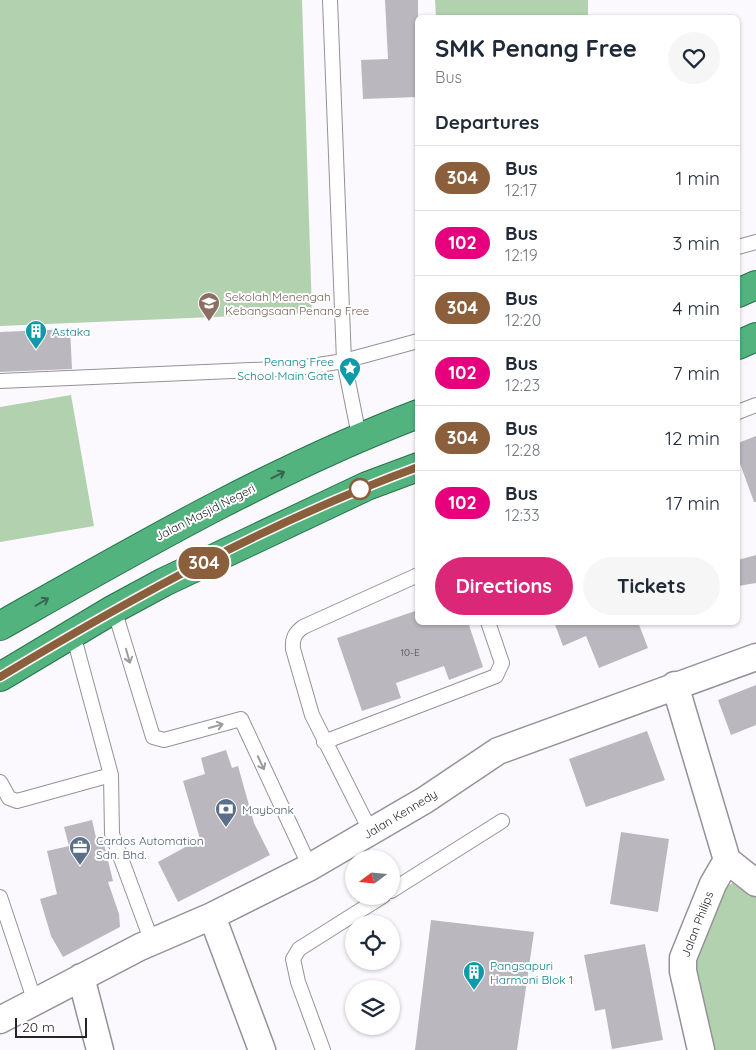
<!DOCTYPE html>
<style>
body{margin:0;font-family:Quicksand,sans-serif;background:#f6f6f7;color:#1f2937;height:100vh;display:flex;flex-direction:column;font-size:19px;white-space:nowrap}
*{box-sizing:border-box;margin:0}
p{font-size:16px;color:#747a83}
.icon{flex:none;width:28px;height:28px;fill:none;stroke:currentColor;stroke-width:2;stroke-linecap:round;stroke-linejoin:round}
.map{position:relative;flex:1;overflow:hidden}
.panel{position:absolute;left:415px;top:15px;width:325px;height:610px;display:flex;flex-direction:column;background:#fff;border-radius:8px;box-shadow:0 1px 4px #0004}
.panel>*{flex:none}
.badge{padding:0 10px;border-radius:16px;font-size:18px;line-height:32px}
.needle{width:32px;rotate:254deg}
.tools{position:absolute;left:345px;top:850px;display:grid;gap:10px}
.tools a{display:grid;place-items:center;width:55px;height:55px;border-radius:50%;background:#fff;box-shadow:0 1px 4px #0004;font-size:25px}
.scale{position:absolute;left:15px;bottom:12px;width:72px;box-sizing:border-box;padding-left:5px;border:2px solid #242326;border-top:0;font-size:14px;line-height:18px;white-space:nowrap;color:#242326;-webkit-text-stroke:4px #fff;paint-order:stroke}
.map>.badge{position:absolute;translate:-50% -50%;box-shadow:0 0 0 2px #fff}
h2{padding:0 20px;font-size:19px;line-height:45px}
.round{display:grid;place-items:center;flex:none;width:52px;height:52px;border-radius:26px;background:#f6f6f7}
.headline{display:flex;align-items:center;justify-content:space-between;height:85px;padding:0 20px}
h1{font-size:24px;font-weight:700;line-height:38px}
.action{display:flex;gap:10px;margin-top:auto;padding:10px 20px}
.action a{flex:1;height:58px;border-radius:30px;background:#db2777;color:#fff;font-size:20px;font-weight:700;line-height:58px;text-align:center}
.action a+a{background:#f6f6f7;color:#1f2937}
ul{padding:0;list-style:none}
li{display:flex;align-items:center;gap:15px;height:65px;padding:0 20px;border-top:1px solid #e0e1e3}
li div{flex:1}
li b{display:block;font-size:19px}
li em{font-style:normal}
li .badge{min-width:55px;font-weight:700;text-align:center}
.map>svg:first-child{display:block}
</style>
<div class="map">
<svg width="756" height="1050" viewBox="0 0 756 1050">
<rect width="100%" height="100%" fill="#fbf9fe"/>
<path fill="#b2d1af" d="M0 0H302L312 313 0 326Z
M435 0H588V17H436Z
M71 395 94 526 0 542V407Z
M735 881 756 893V1050H711L695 964 724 889Z"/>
<path fill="#bbb7bf" d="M385 0H418V97L363 99 361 60 388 59Z
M70 329 72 369 0 372V332Z
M756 436V502H754L738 458V443Z
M756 555V583L738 586V560Z
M418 610V622H468L483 667 449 680 444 666 396 683 401 698 362 711 337 638Z
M554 622H638L648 648 599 668 586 636 563 646Z
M756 685V725L731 735 718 700Z
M647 731 665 780 586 807 569 759Z
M226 750 232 768 238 766 254 823 270 855 178 902 158 862 200 839 183 781 205 774 201 758Z
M92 820 97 842 103 840 113 881 108 882 119 914 120 927 63 957 51 936 40 899 57 894 47 851 69 846 64 827Z
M621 832 669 839 658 912 610 904Z
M431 920 534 932 517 1050H415Z
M645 944 663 1040 612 1049 605 1009 595 1011 584 955Z"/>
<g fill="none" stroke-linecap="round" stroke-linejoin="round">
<g stroke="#959199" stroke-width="16">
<path id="service" d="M330 0 344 361 359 436
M738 247 756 242
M0 381 299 368 344 361 418 341
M738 412 756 405
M114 609 153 737 164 740 241 719 310 867
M73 634 111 775 112 834 152 942
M324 742 496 676 502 663 488 622
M0 782 9 798 17 801 111 775
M371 832 312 715 293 649C292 638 295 633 303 627L418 575
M391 891 502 821
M0 897 35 1002
M323 1050 298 982 293 959 299 949 383 896"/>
</g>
<g stroke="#959199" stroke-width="29">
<path id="minor" d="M675 685 727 860 756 883
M212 916 262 1050
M81 977 100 1050
M0 1020 140 947 212 916 310 867 425 800 498 751 756 657
M701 1050 683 971V958L713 884 727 860"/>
</g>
<g stroke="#26744b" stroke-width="30">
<path id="trunk" d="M738 293 756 285
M738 345 756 337
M0 626C136 549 272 470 418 414
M0 677 114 609 164 582 367 486 418 467"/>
</g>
<use href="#service" stroke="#fff" stroke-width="14"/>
<use href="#minor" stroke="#fff" stroke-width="26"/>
<use href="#trunk" stroke="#52b37f" stroke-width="28"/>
</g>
<defs><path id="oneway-shaft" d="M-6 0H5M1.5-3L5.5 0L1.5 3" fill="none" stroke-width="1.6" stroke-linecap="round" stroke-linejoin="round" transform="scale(1.25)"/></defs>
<g stroke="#39644e">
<use href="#oneway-shaft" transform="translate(278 475) rotate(-27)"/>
<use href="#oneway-shaft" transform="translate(42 602) rotate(-30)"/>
</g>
<g stroke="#9c9c9d">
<use href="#oneway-shaft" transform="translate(128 656) rotate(74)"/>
<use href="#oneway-shaft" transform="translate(216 726) rotate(-15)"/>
<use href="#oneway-shaft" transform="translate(261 763) rotate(65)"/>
</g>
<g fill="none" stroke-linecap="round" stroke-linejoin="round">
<g stroke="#fff" stroke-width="11">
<path id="line" d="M0 677C133 597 271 521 418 467"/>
</g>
<use href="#line" stroke="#8b5e3c" stroke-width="8"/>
</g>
<defs>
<g id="school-pin" transform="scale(1.125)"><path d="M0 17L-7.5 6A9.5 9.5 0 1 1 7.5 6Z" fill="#8d6e63" stroke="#fff"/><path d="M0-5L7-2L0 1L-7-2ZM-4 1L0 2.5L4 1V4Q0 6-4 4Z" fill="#fff"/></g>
<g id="building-pin" transform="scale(1.125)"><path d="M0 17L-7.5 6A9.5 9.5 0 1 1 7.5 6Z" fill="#0f9aa8" stroke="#fff"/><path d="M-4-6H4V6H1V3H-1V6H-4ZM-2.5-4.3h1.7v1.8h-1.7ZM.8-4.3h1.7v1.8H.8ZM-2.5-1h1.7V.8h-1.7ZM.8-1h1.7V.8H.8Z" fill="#fff"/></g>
<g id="sight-pin" transform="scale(1.125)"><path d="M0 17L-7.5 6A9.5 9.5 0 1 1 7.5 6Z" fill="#0f9aa8" stroke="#fff"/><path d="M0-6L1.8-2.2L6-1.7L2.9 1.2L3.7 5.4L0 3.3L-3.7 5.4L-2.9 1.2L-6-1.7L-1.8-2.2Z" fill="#fff"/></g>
<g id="bank-pin" transform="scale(1.125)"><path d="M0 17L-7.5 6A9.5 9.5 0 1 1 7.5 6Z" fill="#5c6f8a" stroke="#fff"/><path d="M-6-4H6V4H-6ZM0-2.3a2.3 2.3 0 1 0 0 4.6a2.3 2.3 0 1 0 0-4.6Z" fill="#fff"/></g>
<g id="office-pin" transform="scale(1.125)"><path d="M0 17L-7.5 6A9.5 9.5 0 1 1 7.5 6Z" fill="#5c6f8a" stroke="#fff"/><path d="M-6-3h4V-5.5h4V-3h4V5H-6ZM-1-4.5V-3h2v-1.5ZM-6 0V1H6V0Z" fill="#fff"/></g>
</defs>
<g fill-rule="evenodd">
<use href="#school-pin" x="209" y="303"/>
<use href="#building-pin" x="36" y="331"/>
<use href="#sight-pin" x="350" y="368"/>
<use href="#bank-pin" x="226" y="809"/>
<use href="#office-pin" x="80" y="847"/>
<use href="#building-pin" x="474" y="972"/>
</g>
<circle fill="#fff" stroke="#8b5e3c" stroke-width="2.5" cx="360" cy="489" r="10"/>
<g text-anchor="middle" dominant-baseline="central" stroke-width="4" stroke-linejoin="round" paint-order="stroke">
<g font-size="10" fill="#4a484c">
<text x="410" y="652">10-E</text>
</g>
<g font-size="12" fill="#785e54" stroke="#fff" text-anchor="start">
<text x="225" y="296">Sekolah Menengah<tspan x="225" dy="14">Kebangsaan Penang Free</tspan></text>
</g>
<g font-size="12" fill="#0d838f" stroke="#fff" text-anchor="start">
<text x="52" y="331">Astaka</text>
<text x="334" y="361" text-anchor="end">Penang Free<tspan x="334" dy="14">School Main Gate</tspan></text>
<text x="490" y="965">Pangsapuri<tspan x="490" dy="14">Harmoni Blok 1</tspan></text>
</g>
<g font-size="12" fill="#242326" stroke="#fff">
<text transform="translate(205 512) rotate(-27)">Jalan Masjid Negeri</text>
<text transform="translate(400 814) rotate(-31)">Jalan Kennedy</text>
<text transform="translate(697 924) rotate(-69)">Jalan Philips</text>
</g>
<g font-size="12" fill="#4e5e75" stroke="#fff" text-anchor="start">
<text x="242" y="809">Maybank</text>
<text x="96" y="840">Cardos Automation<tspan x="96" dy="14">Sdn. Bhd.</tspan></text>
</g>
</g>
</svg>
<div class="tools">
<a><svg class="needle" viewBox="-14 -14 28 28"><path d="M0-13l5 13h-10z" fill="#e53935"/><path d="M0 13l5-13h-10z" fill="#747a83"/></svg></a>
<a><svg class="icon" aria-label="locate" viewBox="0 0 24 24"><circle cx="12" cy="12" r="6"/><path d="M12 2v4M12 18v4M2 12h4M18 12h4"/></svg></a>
<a><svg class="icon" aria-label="layers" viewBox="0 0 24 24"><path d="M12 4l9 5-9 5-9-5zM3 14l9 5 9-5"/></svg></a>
</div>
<div class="scale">20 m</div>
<b class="badge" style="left:204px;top:563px;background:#8b5e3c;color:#fff">304</b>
<section class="panel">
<div class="headline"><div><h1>SMK Penang Free</h1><p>Bus</p></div><a class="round"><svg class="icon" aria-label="heart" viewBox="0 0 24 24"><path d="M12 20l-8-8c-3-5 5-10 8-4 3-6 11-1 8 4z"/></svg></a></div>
<h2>Departures</h2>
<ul>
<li><span class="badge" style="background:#8b5e3c;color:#fff">304</span><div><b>Bus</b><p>12:17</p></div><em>1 min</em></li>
<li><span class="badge" style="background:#e6007e;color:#fff">102</span><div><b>Bus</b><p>12:19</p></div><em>3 min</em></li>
<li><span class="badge" style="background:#8b5e3c;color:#fff">304</span><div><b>Bus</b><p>12:20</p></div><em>4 min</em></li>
<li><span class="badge" style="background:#e6007e;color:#fff">102</span><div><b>Bus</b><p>12:23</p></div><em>7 min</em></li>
<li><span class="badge" style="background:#8b5e3c;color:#fff">304</span><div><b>Bus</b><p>12:28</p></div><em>12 min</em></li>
<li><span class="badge" style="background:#e6007e;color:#fff">102</span><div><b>Bus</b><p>12:33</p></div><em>17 min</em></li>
</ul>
<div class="action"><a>Directions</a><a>Tickets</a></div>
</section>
</div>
